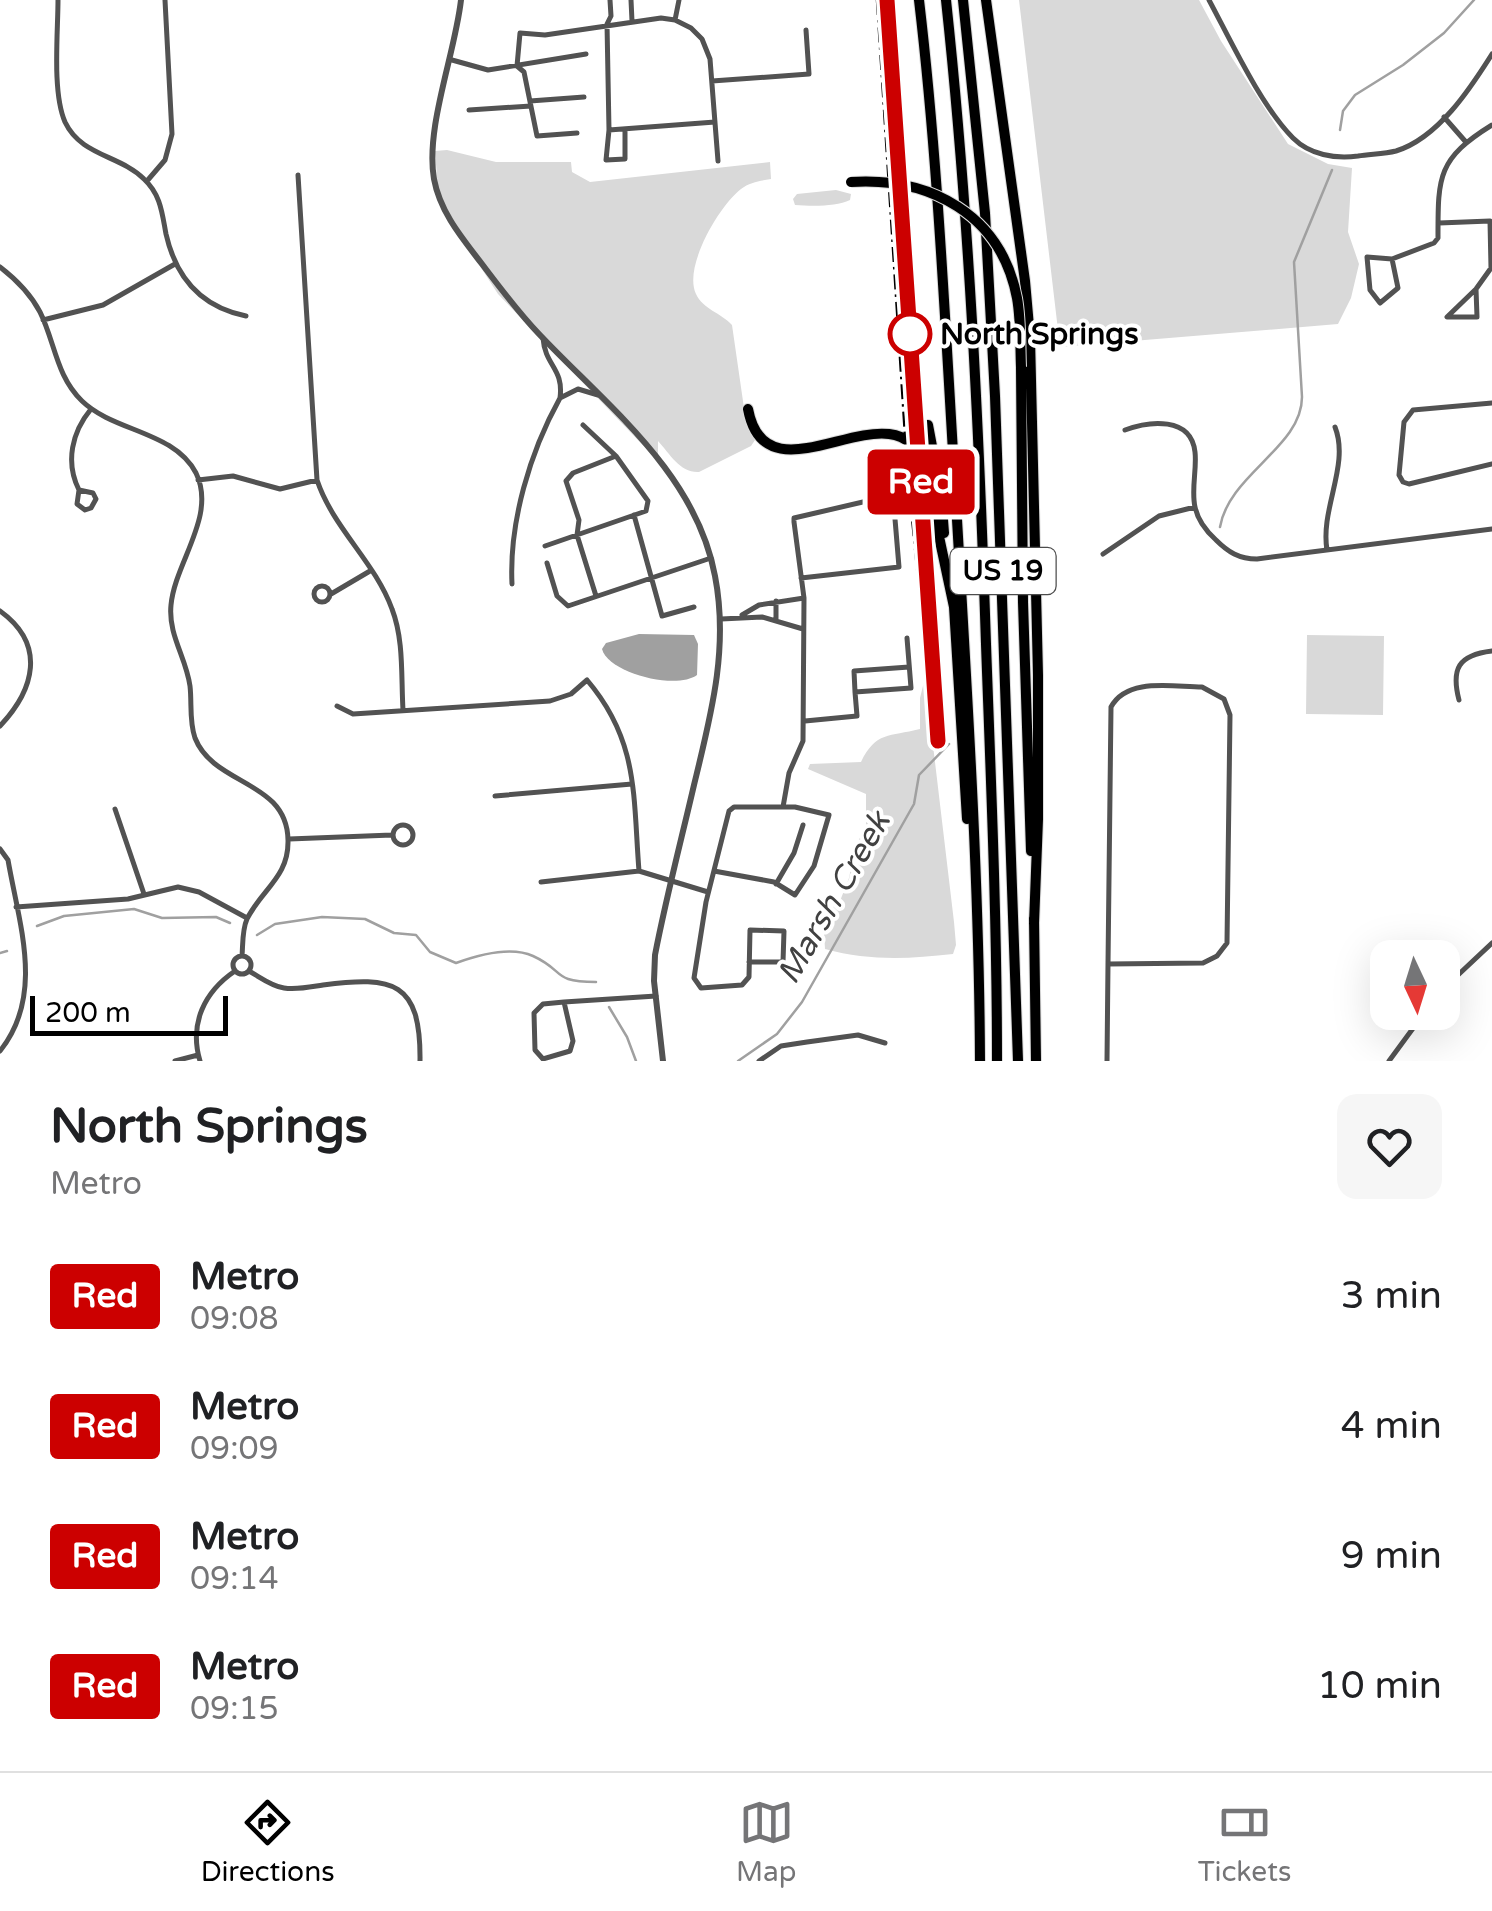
<!DOCTYPE html>
<style>
body{margin:0;font-family:"Varela Round",sans-serif;background:#f6f6f6;color:#202124;height:100vh;display:flex;flex-direction:column;font-size:38px;white-space:nowrap}
*{box-sizing:border-box;margin:0}
p{font-size:32px;color:#757577}
.icon{flex:none;width:55px;height:55px;fill:none;stroke:currentColor;stroke-width:2;stroke-linecap:round;stroke-linejoin:round}
.map{position:relative;height:1061px;overflow:hidden}
.panel{display:flex;flex-direction:column;background:#fff;flex:1}
.panel>*{flex:none}
.badge{padding:0 20px;border-radius:8px;font-size:35px;line-height:65px}
.needle{width:65px;rotate:176deg}
.buttons{position:absolute;left:1370px;top:940px;display:grid;gap:20px}
.buttons a{display:grid;place-items:center;width:90px;height:90px;border-radius:20px;background:#fff;box-shadow:0 10px 40px #0002;font-size:50px}
.scale{position:absolute;left:30px;bottom:25px;width:198px;box-sizing:border-box;padding-left:10px;border:5px solid #000;border-top:0;font-size:28px;line-height:35px;white-space:nowrap;color:#000;-webkit-text-stroke:8px #fff;paint-order:stroke}
.map>.badge{position:absolute;translate:-50% -50%;box-shadow:0 0 0 5px #fff}
.round{display:grid;place-items:center;flex:none;width:105px;height:105px;border-radius:20px;background:#f6f6f6}
.summary{display:flex;align-items:center;justify-content:space-between;height:170px;padding:0 50px}
h1{font-size:48px;font-weight:800;line-height:75px}
ul{padding:0;list-style:none}
li{display:flex;align-items:center;gap:30px;height:130px;padding:0 50px}
li div{flex:1}
li b{display:block;font-size:38px}
li em{font-style:normal}
li .badge{min-width:110px;font-weight:700;text-align:center}
.dock{display:flex;justify-content:space-around;align-items:center;height:140px;border-top:2px solid #e0e0e0;background:#fff;font-size:28px;color:#757577}
.dock a{display:grid;justify-items:center;gap:5px}
.dock .selected{color:#000}
.map>svg:first-child{display:block}
</style>
<div class="map">
<svg width="1492" height="1061" viewBox="0 0 1492 1061">
<rect width="100%" height="100%" fill="#fff"/>
<path fill="#d9d9d9" d="M1019 0H1199L1221 41 1288 144 1328 164 1352 168 1348 232 1359 264 1351 298 1338 324 1060 347Z
M447 150 496 162H571L572 172 590 182 770 162 771 179C760 181 750 182 741 189 719 206 683 267 696 294 703 309 721 313 732 325L745 415 755 440 751 446 699 472C680 473 670 454 658 441V461L498 294 439 203 435 151Z
M836 190 851 194 850 200C836 207 811 206 795 205L793 199 797 194Z
M1307 635 1384 636 1383 715 1306 714Z
M925 678 954 922 956 945 953 954C908 959 869 961 825 949L823 915 840 901 849 878 855 848 866 825V794L808 769 810 764 861 762C876 731 889 737 920 729V698Z"/>
<path fill="#a0a0a0" d="M639 634 694 635 698 644 697 675C677 690 609 674 602 649L606 643Z"/>
<g fill="none" stroke-linecap="round" stroke-linejoin="round">
<path stroke="#a0a0a0" stroke-width="2.5" d="M1340 130 1343 111 1355 95 1403 65 1444 33 1474 0
M1220 527C1229 474 1302 447 1302 397L1294 262 1332 170
M37 926 64 916 134 909 162 918 216 917 230 923
M257 935 275 924 322 917 365 919 394 933 416 935 430 952 456 963C478 955 511 946 533 956 566 971 551 982 596 982
M0 953 7 951
M609 1007 627 1037 636 1061
M738 1061 777 1034 802 1002 914 804 919 775 949 744"/>
<g stroke="#dbdbdb" stroke-width="12">
<path id="motorway" d="M919 0C938 161 945 323 955 485 966 677 979 868 980 1061
M946 0C969 214 979 429 986 644 991 783 997 922 997 1061
M963 0 985 213 995 396 1018 1061
M986 0 1025 281 1030 338 1038 675V819L1034 924
M1021 367 1023 602 1031 851
M748 409C767 511 897 377 924 466L954 607 967 819
M928 425 941 494 944 533
M1034 918 1036 1061"/>
</g>
<path stroke="#525252" stroke-width="5" d="M58 0C58 33 52 92 65 122 81 156 120 155 144 179 161 195 162 213 166 234 176 278 201 307 246 316
M610 0 611 16 607 24 609 130 715 122
M631 0 632 21
M1209 0C1231 41 1261 106 1293 138 1310 155 1335 159 1358 156 1370 154 1384 154 1396 151 1438 138 1470 89 1492 54
M675 20 679 0
M452 60 488 70 586 54
M712 81 809 74 806 30
M530 101 584 97
M469 110 531 106
M1444 117 1465 141
M609 130 606 160 625 159V129
M577 133 537 136 524 72 517 66 520 33 545 35 661 18 675 20 691 28 702 39 710 59 718 161
M298 175 317 480C333 528 375 562 392 609 404 640 401 677 403 710
M147 181 165 160 172 134 165 0
M1439 223 1490 221 1491 268 1476 289 1447 317H1477L1476 289
M1392 259 1398 288 1380 303 1370 290 1367 257 1392 259 1434 243 1438 238C1438 177 1437 159 1492 125
M0 267C17 280 30 293 40 312 55 342 56 376 82 401 114 432 174 431 196 473 217 516 175 562 171 605 168 635 186 657 190 686 192 703 189 721 195 738 214 786 287 780 288 840 289 877 262 889 247 919 242 930 243 944 242 956
M43 320 103 305 175 264
M543 338C545 366 564 368 560 398L578 389 598 395
M1492 403 1413 410 1404 422 1399 475 1403 482 1409 484 1492 464
M1125 430C1149 421 1191 416 1195 452 1197 470 1191 489 1195 507 1198 521 1206 531 1216 540 1228 552 1239 559 1257 559L1492 529
M198 480 233 476 280 489 317 480
M79 490 77 504 85 510 91 508 96 499 93 493 79 490C65 462 72 432 91 409
M634 515 662 616 694 607
M545 546 646 511 648 501 616 456 583 425
M1327 550C1320 509 1350 465 1335 427
M1103 554 1159 516 1195 507
M547 563 557 596 568 606 711 558
M512 584C509 522 530 452 560 398
M314 594a8 8 0 1 1 16 0a8 8 0 1 1-16 0Z
M331 594 370 571
M596 596 577 535 579 520 566 481 573 473 616 456
M776 601V619
M0 611C47 645 34 690 0 726
M742 615 759 605 804 598
M721 619 762 617 803 629
M1202 687 1224 699 1230 715 1227 943 1217 956 1203 963 1108 964 1111 707C1127 677 1173 687 1202 687Z
M855 692 854 671 909 667
M1459 700C1451 669 1458 655 1492 651
M337 706 353 714 550 701 571 694 587 680C639 741 633 796 639 871
M805 721 857 716 855 692 911 688 907 638
M495 796 632 784
M783 807 789 773 803 741 804 598 794 522V518L893 495 899 567 801 578
M115 809 144 894
M393 835a10 10 0 1 1 20 0a10 10 0 1 1-20 0Z
M289 839 392 835
M0 849 8 860C19 924 45 995 0 1051
M714 871 774 882 795 895 814 866 829 815 795 807H734L729 811 706 902 694 978 701 988 742 985 749 977 750 930 784 931 783 962H749
M541 882 639 871 708 892
M776 884 794 853 803 825
M16 907 128 899 178 887 199 892 247 918
M233 965a9 9 0 1 1 18 0a9 9 0 1 1-18 0Z
M249 971C260 977 271 986 284 988 297 990 310 987 323 985 393 976 421 981 420 1061
M1442 990 1492 943
M564 1002 573 1041 570 1051 543 1059 535 1050 534 1013 543 1004Z
M564 1002 656 996
M175 1061 198 1055
M200 1061C189 1024 204 992 235 971
M759 1061 781 1046 807 1042 858 1035 885 1043
M1107 1061 1108 964
M1389 1061 1425 1012"/>
<path stroke="#525252" stroke-width="6" d="M461 0C455 54 425 128 434 179 440 212 462 238 482 264 500 288 518 312 539 334 607 406 696 473 715 576 729 648 711 715 694 785 681 841 666 898 655 955L654 981 663 1061"/>
<use href="#motorway" stroke="#000" stroke-width="10"/>
<path stroke="#000" stroke-width="2.5" stroke-dasharray="15 5 2.5 5" stroke-linecap="butt" d="M877 0 907 467 934 741"/>
<g stroke="#dbdbdb" stroke-width="12" stroke-linecap="butt">
<path id="motorway-bridge" d="M851 182C930 177 1001 214 1017 298 1021 320 1020 344 1021 367"/>
</g>
<use href="#motorway-bridge" stroke="#000" stroke-width="10"/>
</g>
<g fill="none" stroke-linecap="round" stroke-linejoin="round">
<g stroke="#fff" stroke-width="22">
<path id="line" d="M887 0 938 741"/>
</g>
<use href="#line" stroke="#c00" stroke-width="15"/>
</g>
<circle fill="#fff" stroke="#c00" stroke-width="5" cx="910" cy="334" r="20"/>
<g text-anchor="middle" dominant-baseline="central" stroke-width="8" stroke-linejoin="round" paint-order="stroke">
<rect fill="#fff" stroke="#4c4c4c" stroke-width="2.5" x="950.5" y="548" width="105" height="46" rx="8"/>
<g font-size="28" font-weight="bold" fill="#000">
<text x="1003" y="571">US 19</text>
</g>
<g font-size="30" font-weight="bold" fill="#000" stroke="#fff" text-anchor="start">
<text x="940" y="334">North Springs</text>
</g>
<g font-size="32" font-style="italic" fill="#414141" stroke="#fff">
<text transform="translate(834 898) rotate(-60)">Marsh Creek</text>
</g>
</g>
</svg>
<div class="buttons">
<a><svg class="needle" viewBox="-14 -14 28 28"><path d="M0-13l5 13h-10z" fill="#e53935"/><path d="M0 13l5-13h-10z" fill="#757577"/></svg></a>
</div>
<div class="scale">200 m</div>
<b class="badge" style="left:921px;top:482px;background:#c00;color:#fff">Red</b>
</div>
<section class="panel">
<div class="summary"><div><h1>North Springs</h1><p>Metro</p></div><a class="round"><svg class="icon" aria-label="heart" viewBox="0 0 24 24"><path d="M12 20l-8-8c-3-5 5-10 8-4 3-6 11-1 8 4z"/></svg></a></div>
<ul>
<li><span class="badge" style="background:#c00;color:#fff">Red</span><div><b>Metro</b><p>09:08</p></div><em>3 min</em></li>
<li><span class="badge" style="background:#c00;color:#fff">Red</span><div><b>Metro</b><p>09:09</p></div><em>4 min</em></li>
<li><span class="badge" style="background:#c00;color:#fff">Red</span><div><b>Metro</b><p>09:14</p></div><em>9 min</em></li>
<li><span class="badge" style="background:#c00;color:#fff">Red</span><div><b>Metro</b><p>09:15</p></div><em>10 min</em></li>
</ul>
</section>
<nav class="dock">
<a class="selected"><svg class="icon" aria-label="directions" viewBox="0 0 24 24"><path d="M12 3l9 9-9 9-9-9zM9 14v-3h6M13 9l2 2-2 2"/></svg>Directions</a>
<a><svg class="icon" aria-label="map" viewBox="0 0 24 24"><path d="M3 6l6-2 6 2 6-2v14l-6 2-6-2-6 2zM9 4v14M15 6v14"/></svg>Map</a>
<a><svg class="icon" aria-label="tickets" viewBox="0 0 24 24"><path d="M3 7h18v10H3zM15 7v10"/></svg>Tickets</a>
</nav>
